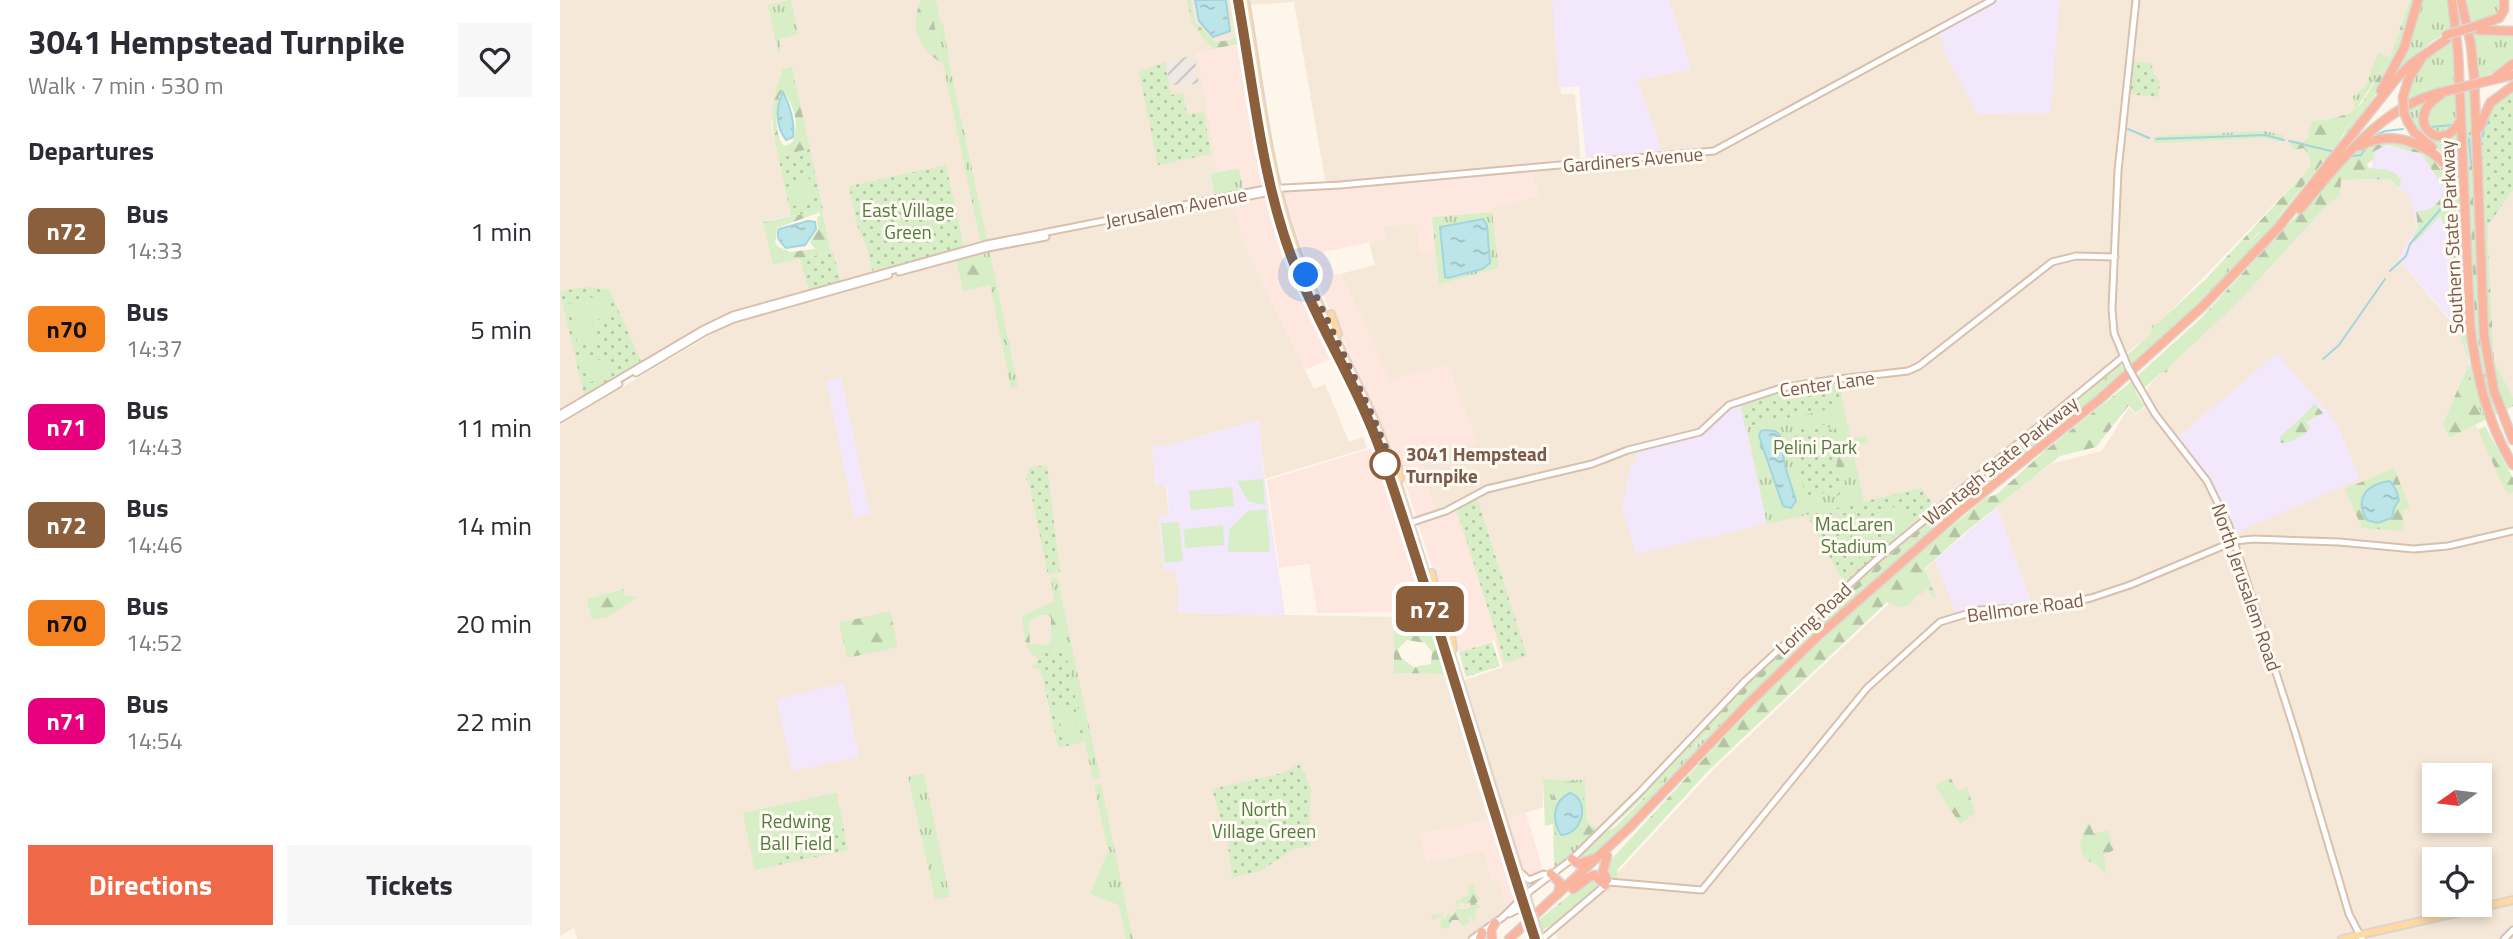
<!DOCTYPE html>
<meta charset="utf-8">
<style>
body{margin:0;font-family:"Titillium Web",sans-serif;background:#f7f7f7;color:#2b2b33;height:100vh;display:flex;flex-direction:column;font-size:26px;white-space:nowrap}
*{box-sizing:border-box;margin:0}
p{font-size:23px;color:#7c7c81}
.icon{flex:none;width:38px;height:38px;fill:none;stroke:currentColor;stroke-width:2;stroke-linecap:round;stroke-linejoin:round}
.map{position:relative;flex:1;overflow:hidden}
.drawer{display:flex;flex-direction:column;background:#fff;width:560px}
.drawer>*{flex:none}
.badge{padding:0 14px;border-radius:10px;font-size:24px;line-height:46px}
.needle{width:46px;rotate:256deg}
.controls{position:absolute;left:1862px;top:763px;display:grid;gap:14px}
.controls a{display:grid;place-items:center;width:70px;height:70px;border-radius:0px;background:#fff;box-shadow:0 4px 10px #0003;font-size:35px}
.you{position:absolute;width:35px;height:35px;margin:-18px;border:5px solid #fff;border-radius:50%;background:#1a73e8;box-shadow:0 0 0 10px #1a73e833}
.map>.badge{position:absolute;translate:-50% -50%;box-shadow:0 0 0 4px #fff}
h2{padding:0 28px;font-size:26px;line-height:63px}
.round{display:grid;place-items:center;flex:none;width:74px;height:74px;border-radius:0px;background:#f7f7f7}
.overview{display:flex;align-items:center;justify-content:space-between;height:119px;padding:0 28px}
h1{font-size:33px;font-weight:700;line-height:52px}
.cta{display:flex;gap:14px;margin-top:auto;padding:14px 28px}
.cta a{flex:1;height:80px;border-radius:0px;background:#ef6949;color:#fff;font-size:28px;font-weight:700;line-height:80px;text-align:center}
.cta a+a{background:#f7f7f7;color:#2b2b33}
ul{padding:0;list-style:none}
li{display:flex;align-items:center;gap:21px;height:98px;padding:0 28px}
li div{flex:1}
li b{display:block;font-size:26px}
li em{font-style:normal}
li .badge{min-width:77px;font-weight:700;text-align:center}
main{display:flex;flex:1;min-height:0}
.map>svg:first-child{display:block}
</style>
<main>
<section class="drawer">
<div class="overview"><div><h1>3041 Hempstead Turnpike</h1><p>Walk · 7 min · 530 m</p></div><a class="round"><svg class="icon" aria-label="heart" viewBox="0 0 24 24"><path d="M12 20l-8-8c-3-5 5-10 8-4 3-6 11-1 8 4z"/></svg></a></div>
<h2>Departures</h2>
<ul>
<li><span class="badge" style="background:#8b5e3c;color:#fff">n72</span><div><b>Bus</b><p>14:33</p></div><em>1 min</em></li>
<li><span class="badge" style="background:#f58220;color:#111">n70</span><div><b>Bus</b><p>14:37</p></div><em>5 min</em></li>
<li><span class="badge" style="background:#e6007e;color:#fff">n71</span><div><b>Bus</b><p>14:43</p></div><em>11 min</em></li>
<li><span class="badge" style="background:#8b5e3c;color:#fff">n72</span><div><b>Bus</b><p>14:46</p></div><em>14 min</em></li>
<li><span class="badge" style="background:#f58220;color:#111">n70</span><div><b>Bus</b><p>14:52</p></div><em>20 min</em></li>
<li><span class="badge" style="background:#e6007e;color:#fff">n71</span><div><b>Bus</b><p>14:54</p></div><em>22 min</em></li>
</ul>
<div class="cta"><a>Directions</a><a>Tickets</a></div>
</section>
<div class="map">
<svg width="1953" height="939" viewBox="0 0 1953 939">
<defs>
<pattern id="industrial-furrows" width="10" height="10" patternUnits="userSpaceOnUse" patternTransform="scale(1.75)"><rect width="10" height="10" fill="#efe9e3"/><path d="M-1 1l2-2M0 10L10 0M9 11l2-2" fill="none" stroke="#c7c0ba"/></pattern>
<pattern id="grass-tufts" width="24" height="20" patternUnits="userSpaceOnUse" patternTransform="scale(1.75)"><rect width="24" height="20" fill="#d8eec7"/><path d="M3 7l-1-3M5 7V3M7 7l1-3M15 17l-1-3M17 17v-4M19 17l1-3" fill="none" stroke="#b4c4a4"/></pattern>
<pattern id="forest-firs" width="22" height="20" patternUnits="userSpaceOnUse" patternTransform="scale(1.75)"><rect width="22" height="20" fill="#d8eec7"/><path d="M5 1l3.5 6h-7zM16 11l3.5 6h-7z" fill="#b4c4a4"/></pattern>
<pattern id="park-dots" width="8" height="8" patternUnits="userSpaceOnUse" patternTransform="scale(1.75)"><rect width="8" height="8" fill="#d8eec7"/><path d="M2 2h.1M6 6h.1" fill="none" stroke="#b4c4a4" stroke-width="1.8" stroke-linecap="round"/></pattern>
<pattern id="water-ripples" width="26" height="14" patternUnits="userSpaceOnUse" patternTransform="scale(1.75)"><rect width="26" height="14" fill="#bce5ea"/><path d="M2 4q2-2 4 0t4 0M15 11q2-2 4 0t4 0" fill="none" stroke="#9ebdc0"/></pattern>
</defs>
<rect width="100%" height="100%" fill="#fef6eb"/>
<path fill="#f6e8d8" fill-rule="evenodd" d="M0 0H371L424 245 280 286 271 252 232 68 224 69 211 123 231 216 204 221 213 265 240 259 249 294 171 316 0 414Z
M376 0H677L684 44 635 53 639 62 658 172 650 174 655 201 428 243Z
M687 0H994L1001 94H1015L1021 162 766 185 734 2 688 5Z
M1109 0H1427L1165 144 1146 150 1103 155 1077 80 1131 69Z
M1438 0H1573L1558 133 1548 320 1552 339 1561 356 1038 831 1027 820 1025 780 983 779V807L947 819 902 681 943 667 894 510 877 514 830 380 780 274 815 265 809 243 825 238 824 226 857 223 860 252 876 251 879 283 939 268 931 208 979 196 971 169 1156 153Z
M1579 0H1850L1830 57 1796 109 1778 118 1752 121 1747 139 1743 142 1732 139 1744 148 1749 156 1751 166 1595 327 1591 335 1565 354 1555 324V310L1562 153Z
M1780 180H1829L1851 197 1857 228 1838 259 1899 331 1908 355 1909 368 1905 371 1886 419 1891 438 1916 425 1948 494 1953 492V939H998L990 925 997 922 1040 885 1052 879 1155 768 1375 560 1397 612 1421 606 1472 605 1437 507 1491 464 1542 451 1569 407 1575 414 1585 407 1582 400 1590 384 1666 312 1770 202 1780 196ZM1874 775H1920V821H1874ZM1874 859H1920V905H1874Z
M1953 190V403L1934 361 1928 241V225Z
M675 202 682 239 754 389 765 384 789 442 803 437 807 448 705 479 698 420 609 445 592 446 596 486 606 485 609 515 599 517 604 570 616 571 617 586 619 587 618 613 842 617 841 629 834 630V673L889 674 934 819 860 834 866 863 923 850 931 880 938 878 947 909 906 939H17L14 928 0 936V424L174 321 427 247Z"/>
<path fill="#fee7de" d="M684 44 710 188 684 193 679 168 658 172 639 62 635 53Z
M971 169 979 196 932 208V212L872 217 876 251 860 253 856 223 824 227 825 239 763 252 775 275 780 274 786 283 830 380 888 364 918 444 859 456 877 514 857 520 838 460 746 257 749 255 745 256 722 192Z
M710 195 733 268 774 357 745 370 682 239 675 202Z
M817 447 875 631H842L841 612 757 613 749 564 719 568 707 480Z
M894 509 938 639 899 652 858 523Z
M966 813 984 874 964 880 947 819Z
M934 819 959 897 947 909 938 879 931 880 923 850 866 863 859 834Z"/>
<path fill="url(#industrial-furrows)" d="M634 55 639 83 620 87 619 84 610 86 605 62Z"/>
<path fill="#f3e7fb" d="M992 0H1109L1131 69 1077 80 1103 155 1026 160 1019 86 999 88Z
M1433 0H1500L1490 113 1418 114 1381 47 1385 45 1377 31Z
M1815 144 1864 153 1888 189 1891 320 1838 259 1857 228 1851 197 1829 180H1810Z
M1717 353 1777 423 1800 479 1676 533 1666 509 1648 477 1618 437Z
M281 377 310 514 294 517 266 380Z
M1180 402 1207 524 1076 554 1062 508 1071 464 1077 462 1074 448 1135 434 1163 410Z
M699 420 704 475 725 615 618 613 619 587H617L616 571H604L599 516 609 515 607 486H596L592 446 609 445Z
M1437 507 1472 605 1421 606 1396 612 1375 560Z
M284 683 299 757 232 771 217 699Z"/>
<path fill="url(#grass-tufts)" d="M231 0 238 34 219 39 221 52 218 53 208 5Z
M360 0H376L381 23H383L390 66 428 243 421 245 370 2 359 6Z
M1859 0H1887L1892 29 1871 42 1843 66 1825 88Z
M1904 0H1942L1940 15 1913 25V22L1910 23Z
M1846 34C1835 70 1814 97 1793 127 1758 176 1720 225 1678 268 1644 303 1607 335 1572 368L1571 365 1575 363 1577 357 1601 328 1618 324 1649 291 1687 244 1720 215 1767 157H1769L1783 139 1786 129 1816 90 1832 65Z
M1912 34H1953V61L1943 69 1918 79Z
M1893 40 1895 85 1865 94 1846 104C1847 73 1868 56 1893 40Z
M1818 53 1830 57 1796 109 1793 96 1805 87Z
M1912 88 1922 348 1931 393 1938 414 1932 416 1913 339 1902 91Z
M1895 93 1896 122 1890 132 1877 135 1865 124C1871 101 1873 99 1895 93Z
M1870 98 1862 113 1874 137 1897 133 1899 182 1890 163 1883 154 1853 125 1847 109Z
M1704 131 1723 135V142L1703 138 1594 143 1595 136Z
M1818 140C1845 140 1878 147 1892 174 1905 200 1899 237 1900 265 1902 316 1908 371 1927 419L1923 421C1917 406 1911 390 1910 375 1909 369 1910 364 1910 359 1908 346 1901 335 1899 323 1889 266 1918 142 1829 142 1812 142 1801 144 1794 159L1796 161 1786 163 1731 222 1787 158C1797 150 1806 144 1818 140Z
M679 168 684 193 655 198 650 174Z
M932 212 939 268 879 284 872 217Z
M429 249 458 386 451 388 423 251Z
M1560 364 1568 374 1319 577 1037 855 1028 860H1016L1048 830 1054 828 1138 744 1175 703 1261 623 1282 600 1307 582 1389 507 1488 426 1514 408Z
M1283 406 1291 439 1306 436 1308 442 1292 446 1304 502 1207 524 1187 427Z
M497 577 540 778 533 780 494 601 491 578Z
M364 774 390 897 375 899 348 776Z
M983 779 1025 780 1027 820 1038 831 1007 858 994 867 993 824 985 826Z
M541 784 573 939H566L559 905 530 894 548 851 534 785Z
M1031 877 1040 885 997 922 983 930 979 920Z"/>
<path fill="url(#forest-firs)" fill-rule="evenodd" d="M627 0H631L635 22 655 42 671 40 675 37 671 0H675L682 43 653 49 632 24Z
M1850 0H1855L1846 34 1832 65 1816 90 1786 129 1776 149 1774 152 1769 151 1773 153 1769 158H1766L1706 231 1698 233 1687 244C1687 257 1680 262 1669 266L1665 274 1618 324 1601 329 1577 357 1575 363 1571 365 1567 355 1591 334 1592 325 1598 323 1646 279 1751 166 1749 156 1744 148 1733 150 1729 142 1732 139 1743 142 1747 139 1752 121C1769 119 1788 118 1801 104L1830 57Z
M370 2 382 63C361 51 350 29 359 6Z
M232 67 250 149 218 156C210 118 210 106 223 69ZM223 91C235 106 240 126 232 143L224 146C213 133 217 112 219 96Z
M1908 90V103C1904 109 1904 113 1909 119L1906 123 1911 132 1917 315 1915 335 1910 262 1913 252 1909 233 1904 91Z
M1921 130 1953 190 1928 225V241L1934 361 1953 398V406L1944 411C1918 319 1924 225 1921 130Z
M1817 142H1839L1862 149 1869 154 1887 179 1896 231V287L1899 324 1908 352 1910 376 1923 421 1890 438 1883 424 1909 363 1899 331 1891 320 1889 243 1881 217 1878 218 1856 242 1852 238 1858 228 1856 211C1873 211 1878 205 1885 190L1862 154 1826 145 1813 152 1815 158 1807 164 1809 168C1823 170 1836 168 1841 181L1839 187 1829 179 1781 180 1780 196 1770 202 1678 302 1610 366 1607 372 1601 373 1583 389 1577 376 1639 320 1781 168 1787 162H1795L1793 160 1798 150Z
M262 210 271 252 213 265 203 222ZM260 212V216L257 217 258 229 250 242 255 249 230 252 217 246 215 241 217 228Z
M423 250 430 285 403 291 396 259Z
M1553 371 1514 408 1488 426 1389 507 1307 582 1282 600 1261 623 1175 703 1116 767 1048 831 1187 681 1316 561 1472 432Z
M1572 381 1578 397 1585 406 1575 413 1569 405 1536 447 1500 456 1403 534 1364 569 1378 602 1365 587 1363 593 1357 595 1350 605C1341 608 1334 607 1327 602L1148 771 1058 869 1056 881 1050 880 1048 863C1106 801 1162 736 1223 677 1288 614 1357 555 1427 497L1436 495 1486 450Z
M1754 403 1763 413 1746 422 1750 428C1744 436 1731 443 1721 443L1720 436C1731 427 1746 415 1754 403Z
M1274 421 1284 461 1285 490 1276 497 1267 495 1247 501 1246 500 1280 486 1272 431Z
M1925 426 1953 478V492L1948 494 1944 488 1918 430Z
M1834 468 1850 508 1842 511 1844 531 1802 528 1785 489Z
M64 589V595L78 597 47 617 32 620 27 599Z
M494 601 505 650 478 651 479 659C462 650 465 634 462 616ZM480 615H489L491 618V639L487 645 470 644 469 622Z
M330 611 338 647 287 658 279 623Z
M834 631H875L889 674 834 673ZM847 640 865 643 872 652 871 664 854 667 841 658 838 649Z
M1390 777 1398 791 1407 787 1415 813 1400 824 1375 786Z
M1016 781 1024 796 1025 821 1034 831 1020 843 1013 842 1010 838 998 843 993 822 990 819 994 783Z
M1528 821 1534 834 1548 830 1554 850 1544 855 1546 875 1539 867 1524 858 1520 844Z
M914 885V891L920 899 915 904 922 907 916 909 914 922 909 914V924L902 927 899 920H892L889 928 884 929 879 926 882 920 881 916 871 921 872 915 881 914 885 920 888 913 893 916 896 909H909L911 902 905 905 900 901 897 908 896 901 909 895V887Z"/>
<path fill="url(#park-dots)" d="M1571 61 1591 63 1594 74 1600 81 1598 97 1568 94Z
M605 62 611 95 623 93 627 114 644 112 651 154 598 165 579 72Z
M1953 88V190L1928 225C1924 200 1917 156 1921 131 1924 113 1939 99 1953 88Z
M250 149 263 210 231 216 218 156Z
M386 165 405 252 314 277 307 248 297 225 289 186Z
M273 252 281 283 249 292 240 259Z
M28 287 49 289 83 366 25 400 0 291Z
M1280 381 1283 406 1185 427 1180 402 1229 388Z
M1265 424 1272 431 1280 486 1246 500 1232 429Z
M487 465 500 572 488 575 470 488 465 475 469 474 468 468Z
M1361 488 1374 505 1284 583 1247 515Z
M917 498 967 656 945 663 897 510Z
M932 642 940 666 906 677 899 652Z
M505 650 525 742 498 748 482 675 479 669 472 667 479 659 478 651Z
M740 764 751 789 749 830 751 846 734 849 700 871 672 878 668 845 652 789 722 773Z
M276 793 288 850 195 870 183 813Z"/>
<path fill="#d8eec7" d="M248 175 254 200 230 207 226 190C232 180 238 178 248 175Z
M46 293 53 316 37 320 31 317 36 341 18 345 9 304Z
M30 356 46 363 52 375 28 383 22 358Z
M702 479 703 480 705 505 688 501 678 483V481Z
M672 487 674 506 631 510 629 491Z
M1333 507 1344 510 1355 521 1334 538 1316 515 1324 509Z
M706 509 710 549 708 552H668L669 529 688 511Z
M1276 514 1319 520 1316 539 1274 533Z
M619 522 623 561 605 563 601 523Z
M663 525 664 545 625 548 624 529Z
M1272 535 1319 542 1293 562 1287 558Z
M513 705 516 726 523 739 504 743 500 723 495 718 493 710Z
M276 793 284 828 279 830V835L263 837 260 841 258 838 216 847 219 864 195 870 183 813Z"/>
<path fill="url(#water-ripples)" stroke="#a2d5dd" stroke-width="2" d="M635 0H666L670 31 653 37 639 21Z
M223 92C230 105 235 123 233 137L226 140C216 127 215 108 223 92Z
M923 219 927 225 930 263 922 269 888 278 885 277 880 227Z
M248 221 255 222 256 229 245 245 226 248C221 243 215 237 219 229Z
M1205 430 1215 431 1220 435 1225 466 1236 501 1231 508 1223 506 1199 436 1201 431Z
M1830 481 1836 490 1839 500 1834 508 1832 518 1817 523 1807 520C1794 499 1806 484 1830 481Z
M1010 793C1030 799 1024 834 1001 835 992 821 992 801 1010 793Z"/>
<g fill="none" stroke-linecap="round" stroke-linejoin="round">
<path stroke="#a2d5dd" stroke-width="2" d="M1871 127 1893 125
M1568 129 1589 138
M1816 135 1825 131 1843 129
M1923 136 1924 128 1928 121
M1596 139 1705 135 1724 140
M1909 139 1911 163
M1729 141 1771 151
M1793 156 1801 155 1806 148
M1830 271 1846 256 1850 244 1892 196 1894 187
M1763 359 1779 345 1825 279"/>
<g stroke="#d8bfae" stroke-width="9">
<path id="secondary" d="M639 206 715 191
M339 272 428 248 486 237
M1568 367 1554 333 1552 309 1558 171 1576 0
M76 373 145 332 174 319 329 275
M1577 383 1595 414 1647 481 1669 526 1736 735 1789 914 1802 939
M0 414 144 329 173 315 427 244 705 189 780 185 1154 151 1432 0
M0 419 59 384
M847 524 886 511 927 489 1032 464 1068 450 1140 432 1169 405 1221 388 1270 380 1348 371 1359 366 1492 262 1516 256 1555 257
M960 872 969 880 984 874 988 876
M949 914 959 909 966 912
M912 939 943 917 966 894 1012 859 1079 793 1185 681 1316 560 1563 357
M982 939 1049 882 1142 890 1307 688 1380 622 1419 610 1487 607 1531 598 1570 585 1675 541 1694 539 1779 542 1854 549 1888 546 1953 531
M1944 939 1953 930"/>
</g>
<g stroke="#ddd4d0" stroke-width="10">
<path id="primary" d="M678 0 706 165 724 236 741 278 786 372 821 453 968 917
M685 0C699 80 706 164 733 241 759 315 802 382 829 456L972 913
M771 314 778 334
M838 466 840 479
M872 573 875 590
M891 634 893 649
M977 928 981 939
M972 932 974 939
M1782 939 1953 900"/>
</g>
<g stroke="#ddd4d0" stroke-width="11">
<path id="highway" d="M1892 0 1898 53 1910 325C1916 374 1927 423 1953 465
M1901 0 1911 45 1914 76 1924 336 1934 391 1953 440
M1916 26 1939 18 1944 10V0
M1918 30 1953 31
M1936 77 1953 64
M1927 81 1953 75
M1821 91 1844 48 1858 0
M1880 95C1841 119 1881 158 1900 121
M1843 97 1849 78 1861 59
M1848 122 1854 132 1872 147
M1919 128 1930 103 1953 86
M1800 146C1835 127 1873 146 1895 176
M1740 209C1779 163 1823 103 1887 91
M1012 859 1019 864 1033 859
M991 874 1000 883 998 894
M1047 880 1043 871 1047 856
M1013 889 1029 877 1035 875 1045 885
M920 939 922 932
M932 939 931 930 935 923
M949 939 1070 827 1186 706 1260 634 1399 512 1540 399 1642 307 1718 228 1836 79 1851 64 1887 39"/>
</g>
<use href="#secondary" stroke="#fff" stroke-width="5"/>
<use href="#primary" stroke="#ffd9a0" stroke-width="6"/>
<use href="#highway" stroke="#fbb49e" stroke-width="8"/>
<g stroke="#d8bfae" stroke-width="9" stroke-linecap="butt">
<path id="secondary-bridge" d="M1568 367 1577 383"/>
</g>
<g stroke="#ddd4d0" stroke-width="10" stroke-linecap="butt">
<path id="primary-bridge" d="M972 913 977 928
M968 917 972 932"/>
</g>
<g stroke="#ddd4d0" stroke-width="11" stroke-linecap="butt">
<path id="highway-bridge" d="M1886 35 1916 26
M1887 91 1927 81
M1843 97 1844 113 1848 122"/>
</g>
<use href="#secondary-bridge" stroke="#fff" stroke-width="5"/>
<use href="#primary-bridge" stroke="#ffd9a0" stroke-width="6"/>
<use href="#highway-bridge" stroke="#fbb49e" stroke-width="8"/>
</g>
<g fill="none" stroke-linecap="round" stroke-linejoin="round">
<g stroke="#fff" stroke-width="16">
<path id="line" d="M678 0C693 84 701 173 730 253 756 323 798 385 822 455 877 615 922 778 975 939"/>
</g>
<use href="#line" stroke="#8b5e3c" stroke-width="10"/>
<path stroke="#7c5b4b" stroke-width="7" stroke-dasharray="0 12.6" d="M746 275 812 415 829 456 825 464"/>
</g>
<circle fill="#fff" stroke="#8b5e3c" stroke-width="3.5" cx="825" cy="464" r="14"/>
<g text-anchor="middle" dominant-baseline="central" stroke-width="6" stroke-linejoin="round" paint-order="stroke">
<g font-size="19" fill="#7c5b4b" stroke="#fffaf2">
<text transform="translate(1073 159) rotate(-5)">Gardiners Avenue</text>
<text transform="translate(616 207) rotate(-11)">Jerusalem Avenue</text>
<text transform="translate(1891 237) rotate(-93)">Southern State Parkway</text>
<text transform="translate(1267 383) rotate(-8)">Center Lane</text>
<text transform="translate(1440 460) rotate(-39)">Wantagh State Parkway</text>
<text transform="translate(1687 587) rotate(71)">North Jerusalem Road</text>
<text transform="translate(1465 607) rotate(-8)">Bellmore Road</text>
<text transform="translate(1253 618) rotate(-43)">Loring Road</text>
</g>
<g font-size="19" fill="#527c3e" stroke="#fffaf2">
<text x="348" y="209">East Village<tspan x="348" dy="22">Green</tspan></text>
<text x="1255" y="446">Pelini Park</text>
<text x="1294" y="523">MacLaren<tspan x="1294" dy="22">Stadium</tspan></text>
<text x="704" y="808">North<tspan x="704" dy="22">Village Green</tspan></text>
<text x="236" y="820">Redwing<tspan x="236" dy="22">Ball Field</tspan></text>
</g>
<g font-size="19" font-weight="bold" fill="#7c5b4b" stroke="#fffaf2" text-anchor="start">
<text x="846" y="453">3041 Hempstead<tspan x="846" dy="22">Turnpike</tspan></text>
</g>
</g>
</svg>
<div class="controls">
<a><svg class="needle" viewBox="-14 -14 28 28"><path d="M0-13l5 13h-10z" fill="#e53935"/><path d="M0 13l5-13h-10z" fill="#7c7c81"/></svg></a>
<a><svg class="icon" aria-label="locate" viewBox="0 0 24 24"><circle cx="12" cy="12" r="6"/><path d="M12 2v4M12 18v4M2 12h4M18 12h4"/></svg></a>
</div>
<div class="you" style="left:746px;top:275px"></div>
<b class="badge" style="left:870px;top:609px;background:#8b5e3c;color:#fff">n72</b>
</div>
</main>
